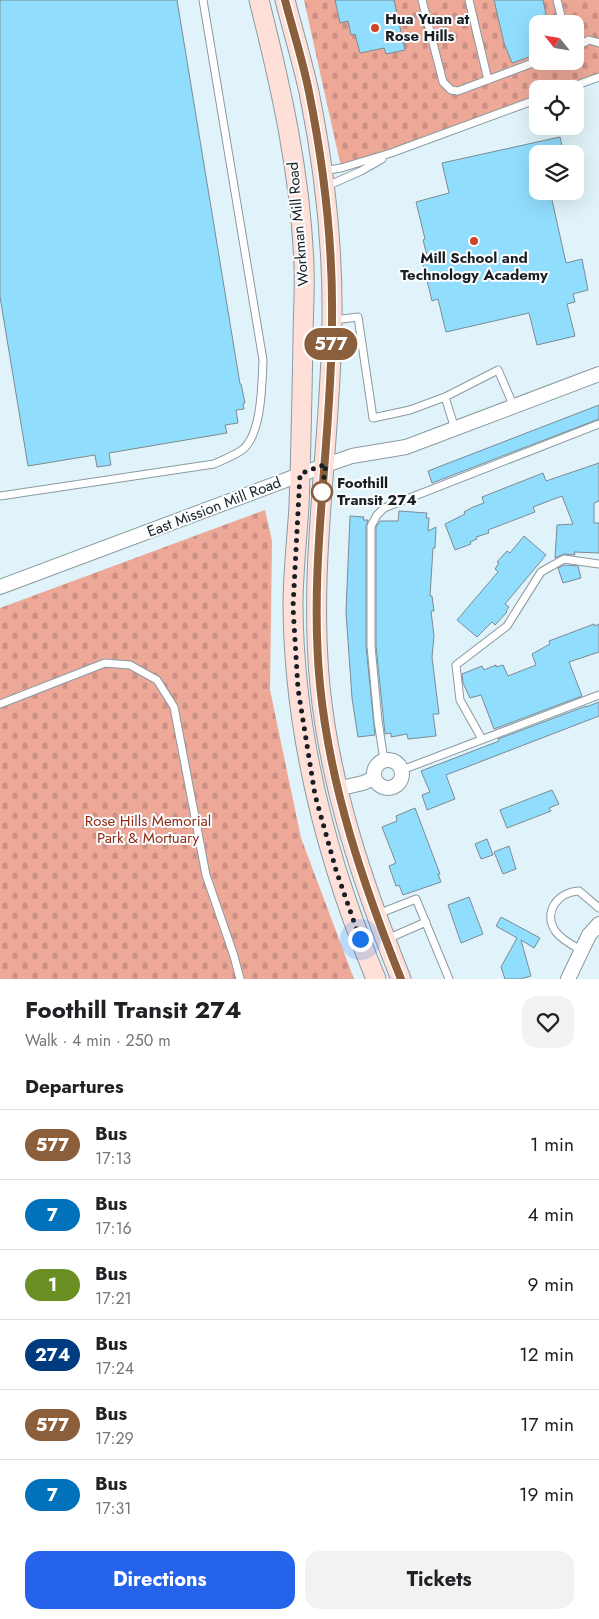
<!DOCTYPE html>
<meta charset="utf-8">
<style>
body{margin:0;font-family:Jost,sans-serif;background:#f2f2f2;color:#202124;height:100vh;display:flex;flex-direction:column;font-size:19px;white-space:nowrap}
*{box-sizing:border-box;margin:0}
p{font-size:16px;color:#757577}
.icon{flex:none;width:28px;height:28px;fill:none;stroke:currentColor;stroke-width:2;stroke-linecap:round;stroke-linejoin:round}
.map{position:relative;height:979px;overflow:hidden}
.side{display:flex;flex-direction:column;background:#fff;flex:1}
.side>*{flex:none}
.badge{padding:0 10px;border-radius:16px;font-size:18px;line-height:32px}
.needle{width:32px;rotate:300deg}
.buttons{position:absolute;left:529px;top:15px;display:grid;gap:10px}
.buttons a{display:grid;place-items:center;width:55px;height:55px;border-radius:10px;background:#fff;box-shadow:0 5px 20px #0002;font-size:25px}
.you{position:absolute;width:25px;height:25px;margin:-12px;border:4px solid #fff;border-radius:50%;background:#1a73e8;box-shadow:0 0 0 8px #1a73e833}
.map>.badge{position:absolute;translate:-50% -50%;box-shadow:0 0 0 2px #fff}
h2{padding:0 25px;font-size:19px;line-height:45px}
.round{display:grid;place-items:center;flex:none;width:52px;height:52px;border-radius:15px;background:#f2f2f2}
.headline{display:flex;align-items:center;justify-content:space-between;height:85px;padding:0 25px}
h1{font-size:24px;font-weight:700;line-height:38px}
.action{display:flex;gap:10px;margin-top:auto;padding:10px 25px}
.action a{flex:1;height:58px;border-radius:15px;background:#2563eb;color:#fff;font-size:20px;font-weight:700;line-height:58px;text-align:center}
.action a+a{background:#f2f2f2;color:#202124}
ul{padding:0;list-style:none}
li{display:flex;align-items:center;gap:15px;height:70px;padding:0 25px;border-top:1px solid #e0e0e0}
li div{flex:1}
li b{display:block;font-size:19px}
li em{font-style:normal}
li .badge{min-width:55px;font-weight:700;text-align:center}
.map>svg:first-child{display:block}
</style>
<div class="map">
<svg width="599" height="979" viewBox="0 0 599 979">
<defs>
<pattern id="cemetery-stones" width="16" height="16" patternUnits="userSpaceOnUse" patternTransform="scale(1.25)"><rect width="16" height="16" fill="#eda898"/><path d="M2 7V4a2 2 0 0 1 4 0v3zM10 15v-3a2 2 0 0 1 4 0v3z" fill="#ca9083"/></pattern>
</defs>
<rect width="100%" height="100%" fill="#e1f3fa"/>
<path fill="url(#cemetery-stones)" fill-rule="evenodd" d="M304 0H599V75L561 89H538L537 97 341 167ZM538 24H575V61H538Z
M265 510 272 541 270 690 301 838 354 979H0V608Z"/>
<path fill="#91ddfd" stroke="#7c8b92" d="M0 0H177L240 384H241L245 403H243L244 409 236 410 238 423 225 425 227 433 109 453 111 465 97 467 95 455 28 466 0 297Z
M335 0H394L405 50 386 54 384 48 360 53 355 34 351 35 348 21 340 23Z
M494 0H543L548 24H538V54L512 63 504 43Z
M560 137 564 154H538V191H550L566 263 582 259 588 290 573 294 575 302 567 304 575 336 537 345 529 313 446 332 438 299 432 301 423 264 429 263 423 240 425 239 416 202 449 193 442 163Z
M599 405V419L432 483 428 471Z
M599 463V501L594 503V523H599V553L574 552 575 555 564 554 555 558 557 525 573 524 562 496 533 507 535 512 488 530 489 533 476 537 477 539 470 542 471 544 455 550 445 524 465 514 464 512 473 507 484 503 482 497 543 473 546 481Z
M399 511 427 513 426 518H429L428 531 436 527 435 548H433L430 596H432L434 611H431L434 636 432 657 439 714H433L436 736 408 739 407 734 391 737V733L385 734 376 646V527L380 521H398Z
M350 516 364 517 363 520H368L366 526V646L375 735 358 737 352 698 346 612Z
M524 536 546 555 505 604 509 607 506 611 507 612 495 625 492 622 477 637 457 620 498 572 495 569 499 563 497 562 507 551 510 553Z
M565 565 578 566 581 578 563 583 558 568Z
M594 624 595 626 599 624V652L569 662 582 696 494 729 481 695 470 698 463 683 462 674 482 666 484 670 496 665V667L503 665 508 676 536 665 532 654 550 644 549 641Z
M599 702V716L446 775 455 799 427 810 422 795 430 792 421 771 499 741 498 739 586 706V707Z
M552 790 559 804 549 808 551 811 507 828 500 810Z
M415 808 440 874H438L441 882 403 895 399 885 396 886 389 866 396 863 382 827 397 821 396 816Z
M487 839 493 855 481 859 475 844Z
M509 846 516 869 503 874 494 852Z
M469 897 483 934 461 943 448 905Z
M501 917 540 938 534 948 521 940 531 976 520 979H505L501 967 517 938 496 926Z"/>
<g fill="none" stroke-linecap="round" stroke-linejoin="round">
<g stroke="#8a9aa1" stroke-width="9">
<path id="service" d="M422 0 443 82 451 90 458 91 538 61
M469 0 488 80
M557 0 563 24
M575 47 589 40 599 43
M566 89 599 77
M322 171 341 168 391 153 538 99
M327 186 361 171 382 159
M334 320 358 317 373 418 410 410 445 397 498 370 514 407
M445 397 455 429
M0 496 214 464C223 460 233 456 242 450 262 435 262 383 263 360L203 0
M0 704 105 663 130 665 157 680 174 707 206 875 234 956 240 979
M482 739 460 700 456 665 507 626 541 572 564 559 599 564
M384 760 378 721 371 646V526L377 515 384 508 599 424
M402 770 599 695
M378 914 416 899 449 979
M387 939 426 922
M581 950C572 945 562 940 556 932 542 912 558 892 579 891L599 908"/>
</g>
<g stroke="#8a9aa1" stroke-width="16">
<path id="minor" d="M0 587 326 465 352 456 406 447 599 374
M374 774a14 14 0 1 1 28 0a14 14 0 1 1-28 0Z
M337 789 363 783 374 778
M568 979 589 935 599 924"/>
</g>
<g stroke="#8a9aa1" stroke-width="21">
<path id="secondary" d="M259 0C281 87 301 176 304 266 305 291 303 316 303 341 302 396 301 451 299 506 297 539 293 572 293 606 294 734 327 861 376 979
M285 0C293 31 302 61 309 92 324 166 333 245 332 321 331 443 308 563 320 686 330 787 363 884 401 979"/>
</g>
<use href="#service" stroke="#fff" stroke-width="7"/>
<use href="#minor" stroke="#fff" stroke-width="14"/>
<use href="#secondary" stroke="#ffe0d9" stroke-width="19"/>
</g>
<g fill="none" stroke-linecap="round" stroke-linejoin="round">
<g stroke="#fff" stroke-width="11">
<path id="line" d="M285 0C293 31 303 61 309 92 324 167 333 245 332 321 332 443 308 563 320 685 330 787 363 884 401 979"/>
</g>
<use href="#line" stroke="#8b5e3c" stroke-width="8"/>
<path stroke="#181e21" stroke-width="5" stroke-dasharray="0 9" d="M322 492 321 498 326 464 300 474 293 607 298 689 315 795 336 870 360 939"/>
</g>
<g fill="#ce4424" stroke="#fafdff" stroke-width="2">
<circle cx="375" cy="28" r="5"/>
<circle cx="474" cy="241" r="5"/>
</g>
<circle fill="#fff" stroke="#8b5e3c" stroke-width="2.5" cx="322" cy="492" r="10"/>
<g text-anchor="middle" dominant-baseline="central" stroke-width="4" stroke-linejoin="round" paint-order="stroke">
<g font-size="15" font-weight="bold" fill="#181e21" stroke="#fafdff" text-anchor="start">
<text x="385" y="19">Hua Yuan at<tspan x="385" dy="17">Rose Hills</tspan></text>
<text x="474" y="258" text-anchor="middle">Mill School and<tspan x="474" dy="17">Technology Academy</tspan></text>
</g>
<g font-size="15" fill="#181e21" stroke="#fafdff">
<text transform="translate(298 224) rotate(-95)">Workman Mill Road</text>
<text transform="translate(214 507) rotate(-21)">East Mission Mill Road</text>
</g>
<g font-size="15" font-weight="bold" fill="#181e21" stroke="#fafdff" text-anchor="start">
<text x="337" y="483">Foothill<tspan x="337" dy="17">Transit 274</tspan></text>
</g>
<g font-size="15" fill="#902c14" stroke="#fafdff">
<text x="148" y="821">Rose Hills Memorial<tspan x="148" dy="17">Park &amp; Mortuary</tspan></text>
</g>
</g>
</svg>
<div class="buttons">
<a><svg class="needle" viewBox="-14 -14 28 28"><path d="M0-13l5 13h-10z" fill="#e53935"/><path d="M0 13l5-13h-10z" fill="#757577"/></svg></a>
<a><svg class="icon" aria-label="locate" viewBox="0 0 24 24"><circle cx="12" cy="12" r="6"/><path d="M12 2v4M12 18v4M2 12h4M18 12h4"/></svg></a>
<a><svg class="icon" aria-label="layers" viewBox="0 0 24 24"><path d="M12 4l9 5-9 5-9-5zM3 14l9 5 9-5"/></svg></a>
</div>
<div class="you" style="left:360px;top:939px"></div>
<b class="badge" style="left:331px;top:344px;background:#8b5e3c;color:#fff">577</b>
</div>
<section class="side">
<div class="headline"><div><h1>Foothill Transit 274</h1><p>Walk · 4 min · 250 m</p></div><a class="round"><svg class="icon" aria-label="heart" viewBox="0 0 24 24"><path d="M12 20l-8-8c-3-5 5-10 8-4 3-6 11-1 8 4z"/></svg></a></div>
<h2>Departures</h2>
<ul>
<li><span class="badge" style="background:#8b5e3c;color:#fff">577</span><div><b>Bus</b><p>17:13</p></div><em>1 min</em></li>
<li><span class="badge" style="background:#0072bc;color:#fff">7</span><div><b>Bus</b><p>17:16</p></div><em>4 min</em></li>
<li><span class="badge" style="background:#6b8e23;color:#fff">1</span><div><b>Bus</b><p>17:21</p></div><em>9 min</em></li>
<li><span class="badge" style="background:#003b80;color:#fff">274</span><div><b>Bus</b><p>17:24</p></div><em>12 min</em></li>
<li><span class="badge" style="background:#8b5e3c;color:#fff">577</span><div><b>Bus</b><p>17:29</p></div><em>17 min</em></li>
<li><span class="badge" style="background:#0072bc;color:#fff">7</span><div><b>Bus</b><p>17:31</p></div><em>19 min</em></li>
</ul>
<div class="action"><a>Directions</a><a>Tickets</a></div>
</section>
